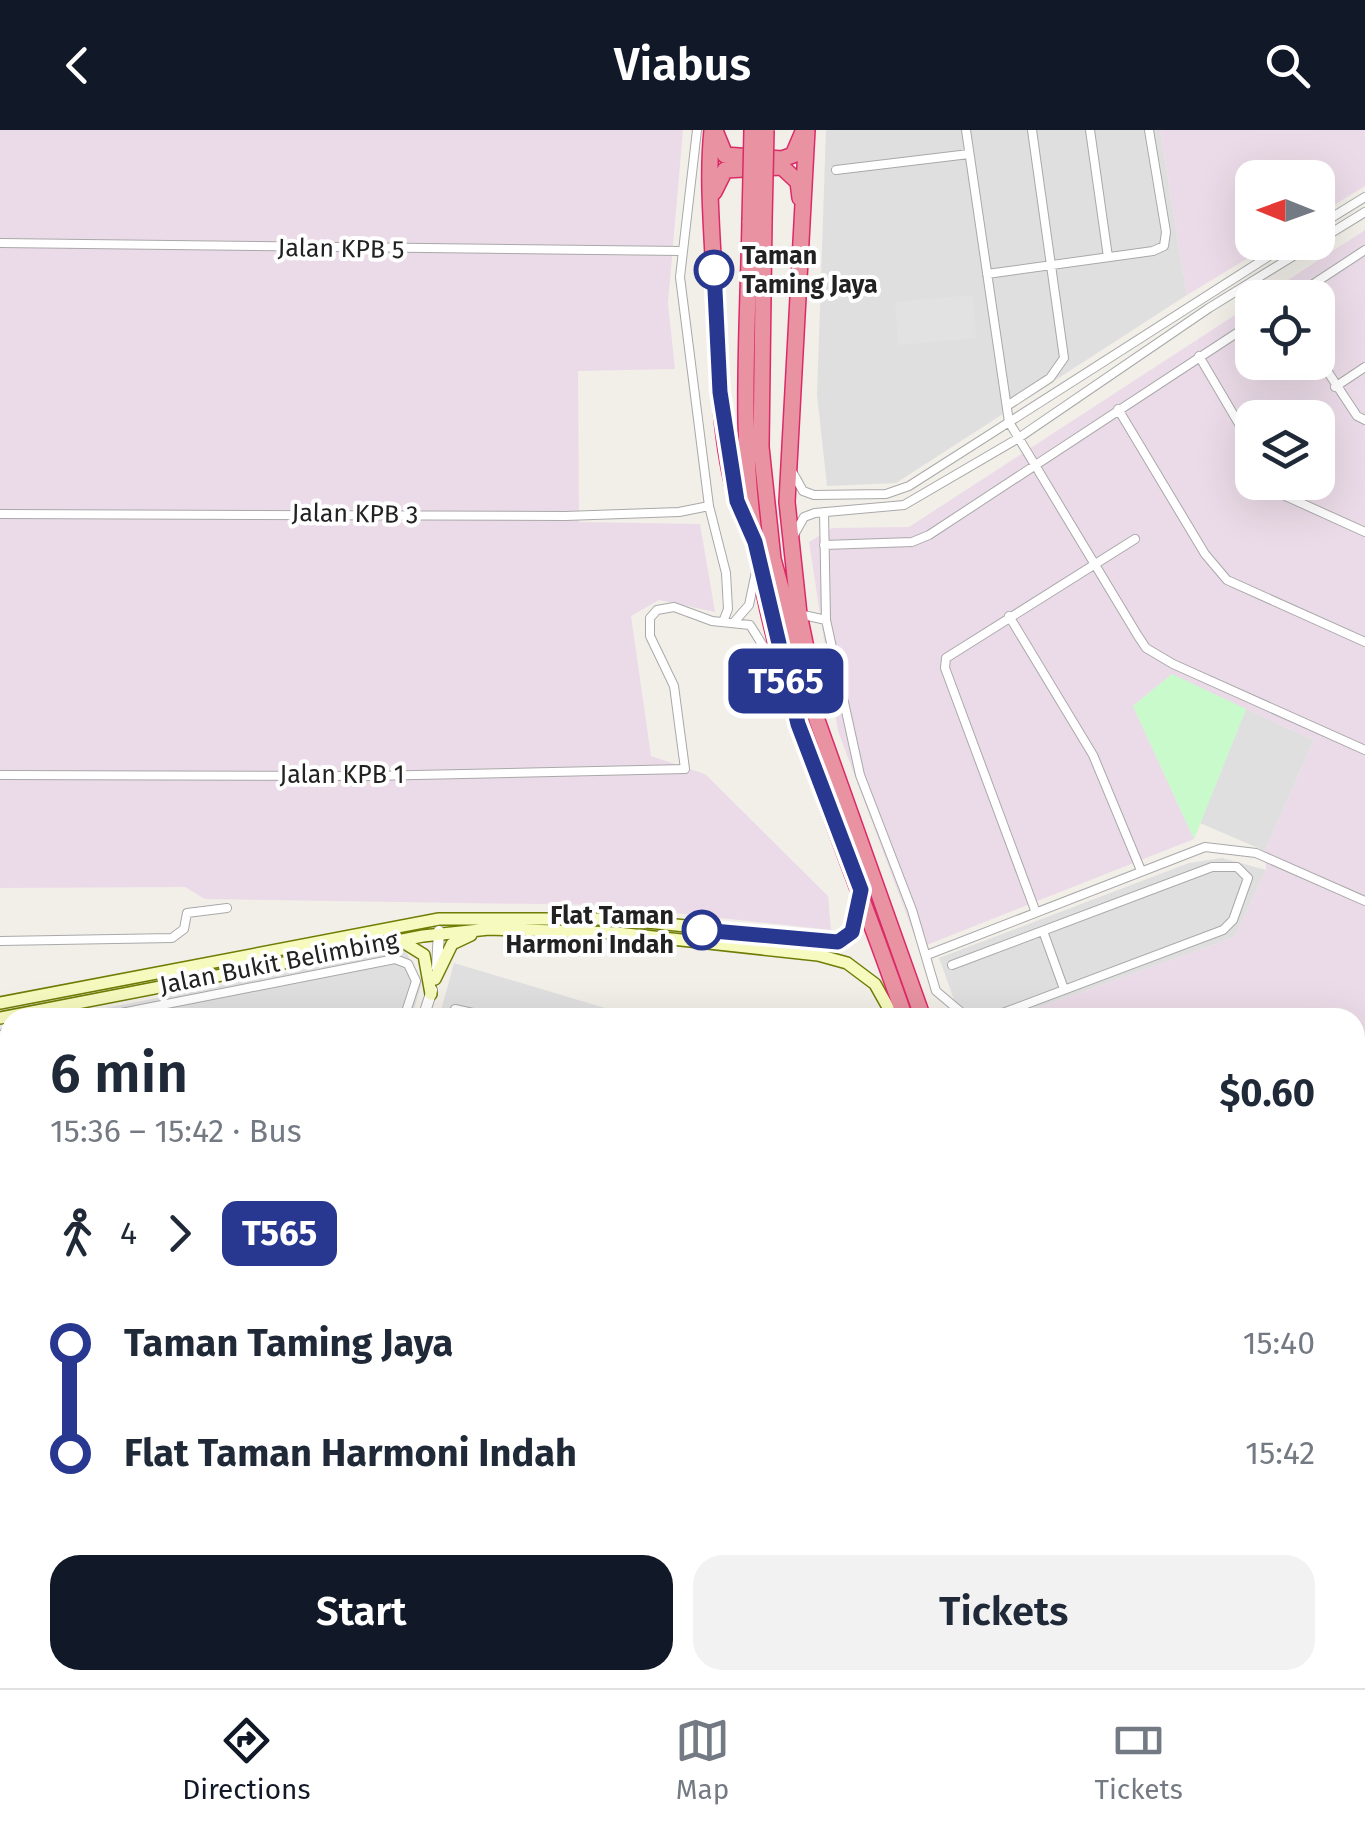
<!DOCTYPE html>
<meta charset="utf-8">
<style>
body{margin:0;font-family:"Fira Sans",sans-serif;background:#f2f2f3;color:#1f2937;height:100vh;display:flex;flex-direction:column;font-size:38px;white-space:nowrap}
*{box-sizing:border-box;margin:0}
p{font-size:32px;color:#747a83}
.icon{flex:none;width:55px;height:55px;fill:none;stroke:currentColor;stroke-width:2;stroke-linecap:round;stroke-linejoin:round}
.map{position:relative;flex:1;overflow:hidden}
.details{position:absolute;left:0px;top:878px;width:1365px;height:682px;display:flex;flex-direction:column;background:#fff;border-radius:30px 30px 0 0;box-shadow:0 10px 40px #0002}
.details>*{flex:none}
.badge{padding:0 20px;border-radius:15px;font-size:35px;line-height:65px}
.needle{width:65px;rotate:271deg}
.tools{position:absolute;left:1235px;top:30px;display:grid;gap:20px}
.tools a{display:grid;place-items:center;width:100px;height:100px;border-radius:20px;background:#fff;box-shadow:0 10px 40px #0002;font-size:50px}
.map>.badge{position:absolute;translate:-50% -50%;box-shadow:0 0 0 5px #fff}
.legs{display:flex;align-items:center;gap:15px;height:110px;padding:0 50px;font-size:32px}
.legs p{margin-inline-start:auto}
.overview{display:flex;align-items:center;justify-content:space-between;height:170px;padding:0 50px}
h1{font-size:55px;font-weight:600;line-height:75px}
.primary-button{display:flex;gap:20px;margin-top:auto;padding:20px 50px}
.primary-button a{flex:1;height:115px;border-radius:30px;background:#111827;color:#fff;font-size:40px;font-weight:600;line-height:115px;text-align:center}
.primary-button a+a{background:#f2f2f3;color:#1f2937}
ul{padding:0 50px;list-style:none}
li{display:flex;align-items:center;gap:35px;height:110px;font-size:38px}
li i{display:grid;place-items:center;width:15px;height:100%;margin:0 12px;background:currentColor}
li i::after{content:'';width:25px;height:25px;margin:-12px;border:8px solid;border-radius:50%;background:#fff}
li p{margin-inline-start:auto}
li:first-child i{background:linear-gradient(#0000 50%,currentColor 0)}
li:last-child i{background:linear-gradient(currentColor 50%,#0000 0)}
header{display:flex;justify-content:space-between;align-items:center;height:130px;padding:0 50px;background:#111827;color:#fff;font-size:45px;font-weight:600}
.dock{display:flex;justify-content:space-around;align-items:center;height:140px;border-top:2px solid #e0e1e3;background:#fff;font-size:28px;color:#747a83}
.dock a{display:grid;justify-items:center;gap:5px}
.dock .current{color:#111827}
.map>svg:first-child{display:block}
</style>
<header><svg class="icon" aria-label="back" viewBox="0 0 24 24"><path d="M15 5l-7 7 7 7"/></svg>Viabus<svg class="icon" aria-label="search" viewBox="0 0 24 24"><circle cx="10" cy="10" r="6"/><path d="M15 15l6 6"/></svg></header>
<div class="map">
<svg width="1365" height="1558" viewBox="0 0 1365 1558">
<rect width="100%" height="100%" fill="#f2efe9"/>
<path fill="#e0dfdf" d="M826 0H1160L1187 165 896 353 827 356 817 265Z
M1246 579 1314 610 1265 721 1200 693Z
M1222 728 1266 740 1235 807 1013 887H988L957 878 939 828 1189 733Z
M405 820 422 852 412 887 54 888Z
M454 833 635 887 439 888Z
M10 896V1148L0 1147V898Z
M10 1161V1304L0 1308V1162Z
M1355 1205H1365V1400H1355Z
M10 1382V1550H518V1558H0V1386Z
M1365 1544V1558H1175L1355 1550V1545Z
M876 1550H976L972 1558H865Z"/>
<path fill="#ebdbe8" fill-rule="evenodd" d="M0 0H683L668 173 675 239 578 241 579 392 700 394 715 482 659 470 631 486 651 626 705 644 828 766 831 800 600 775 205 769 185 757 0 758Z
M1160 0H1365V56L1318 85V48H1252V112L1273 113 1187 165Z
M1365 100V1024L1360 1025V1077L1365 1080V1194H1355V888L1013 887 1235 807 1266 740 1265 721 1314 610 1171 545 1133 576 1194 709 919 818 838 601 809 412 832 398 909 397 1252 174V232H1318V168L1262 167ZM1252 288H1318V352H1252Z
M715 1550H858L849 1558H708Z"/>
<path fill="#add19e" d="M1355 1405 1365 1407V1507H1355Z"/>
<path fill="#c8facc" d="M1172 544 1246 579 1194 709 1133 576Z"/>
<path fill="#e2e2e2" d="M973 165 976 208 898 215 895 172Z"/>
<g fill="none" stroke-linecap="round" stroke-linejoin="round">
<g stroke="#a9a9a9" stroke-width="10">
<path id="minor" d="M697 0 680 147 709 376 726 443 728 479 723 492
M966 0 1009 292 1138 506 1146 518 1173 534 1365 620
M1090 0 1108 127
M836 40 969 24
M1318 96 1365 67
M1318 111 1365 82
M0 113 682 121
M987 144 1153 121 1164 116 1166 102 1149 0
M1292 168 1365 120
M1199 226 1252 316
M1318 227 1357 286 1365 290
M1335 257 1365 237
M1007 276 1050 248 1064 228 1032 0
M1118 279 1205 424 1227 450 1365 512
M793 343 803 361 814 365 886 364 909 356 1291 112
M1274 352 1281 364 1365 402
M824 382 826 490 860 645 912 780 936 861 968 888
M0 384 565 386 679 382 709 376
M794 405 804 387 815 383 904 375 1017 309 1209 178 1316 112
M824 415 912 412 929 405 1252 193
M799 484 826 490
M1009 486 1093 625 1140 738
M735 491 749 475 757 437
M0 645 370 646 685 639 674 556 650 506V488L657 480 674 477 712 491 750 495 780 543
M1035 780 945 538 946 528 1135 409
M1043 801 1064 859
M0 811 172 808 184 799 187 783 227 778
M927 825 1205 717 1256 723 1365 771
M952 835 1212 737H1237L1248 748 1233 790 1223 800 1000 884
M96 888 395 829 408 834 416 851 404 888
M450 888 455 879 495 888
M0 905 10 903
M0 978 10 976
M0 1045 10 1043
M0 1155 10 1154
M1355 1193H1365
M1355 1214H1365
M1355 1354 1365 1355
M0 1436 10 1432
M0 1537 10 1532
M221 1550 223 1558
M294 1558V1550
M366 1558V1550
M436 1558 437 1550
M506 1558 507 1550
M940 1558 953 1554 966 1558"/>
</g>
<g stroke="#a9a9a9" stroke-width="12">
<path id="tertiary" d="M437 838 439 801
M423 888 432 860
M170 1558 182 1550"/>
</g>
<g stroke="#707d05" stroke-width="14">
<path id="secondary" d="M403 812 424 825 431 864
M435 849 452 814 471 805
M0 873 439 789H619L838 812 852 802 861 764
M0 888 423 806 489 799 617 803 818 825 847 833 875 854 894 888"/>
</g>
<g stroke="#dc2a67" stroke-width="18">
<path id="motorway" d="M712 0C707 49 712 98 714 147 718 220 717 335 748 400
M807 0 787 372 799 484 815 561
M716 3 725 25 782 29 793 25 802 4
M714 62 725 40 782 37 798 52 800 68
M750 91C748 199 739 310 756 417 781 580 852 733 905 888
M764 91 761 317 773 429 817 590 923 888
M648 1558 655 1550
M668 1558 675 1550"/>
</g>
<use href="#minor" stroke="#fff" stroke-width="8"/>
<use href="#tertiary" stroke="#fff" stroke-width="10"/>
<use href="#secondary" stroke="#f7fabf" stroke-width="11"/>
<use href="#motorway" stroke="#e892a2" stroke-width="15"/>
<g stroke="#dc2a67" stroke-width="18" stroke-linecap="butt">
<path id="motorway-bridge" d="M750 91 752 0
M764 91 766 0"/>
</g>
<use href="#motorway-bridge" stroke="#e892a2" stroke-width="15"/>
</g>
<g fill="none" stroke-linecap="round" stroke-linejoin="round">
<g stroke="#fff" stroke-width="22">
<path id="line-1" d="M702 800 838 812 852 802 861 760 798 594 755 412 737 371 720 262 714 140"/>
</g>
<use href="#line-1" stroke="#283890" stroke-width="15"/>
</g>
<g fill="#fff" stroke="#283890" stroke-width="5">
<circle cx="714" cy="140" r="18"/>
<circle cx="702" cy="800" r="18"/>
</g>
<g text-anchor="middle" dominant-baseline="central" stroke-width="8" stroke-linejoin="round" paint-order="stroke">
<g font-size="25" fill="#222" stroke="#fff">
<text transform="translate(341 119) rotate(1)">Jalan KPB 5</text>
<text transform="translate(355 384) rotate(1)">Jalan KPB 3</text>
<text x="342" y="645">Jalan KPB 1</text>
<text transform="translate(279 833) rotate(-11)">Jalan Bukit Belimbing</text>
</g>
<g font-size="25" font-weight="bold" fill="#222" stroke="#fff" text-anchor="start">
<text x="742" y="126">Taman<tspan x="742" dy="29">Taming Jaya</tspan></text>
<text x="674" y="786" text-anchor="end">Flat Taman<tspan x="674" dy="29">Harmoni Indah</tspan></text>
</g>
</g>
</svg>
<div class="tools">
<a><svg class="needle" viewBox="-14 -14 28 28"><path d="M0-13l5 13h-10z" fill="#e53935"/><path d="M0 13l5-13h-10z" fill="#747a83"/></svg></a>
<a><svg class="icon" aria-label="locate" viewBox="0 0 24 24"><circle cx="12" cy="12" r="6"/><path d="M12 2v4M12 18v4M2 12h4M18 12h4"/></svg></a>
<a><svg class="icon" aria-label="layers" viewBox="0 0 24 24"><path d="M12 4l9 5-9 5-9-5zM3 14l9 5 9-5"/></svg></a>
</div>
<b class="badge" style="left:786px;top:551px;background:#283890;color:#fff">T565</b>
<section class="details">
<div class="overview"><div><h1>6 min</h1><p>15:36 – 15:42 · Bus</p></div><b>$0.60</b></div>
<div class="legs"><svg class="icon" aria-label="walk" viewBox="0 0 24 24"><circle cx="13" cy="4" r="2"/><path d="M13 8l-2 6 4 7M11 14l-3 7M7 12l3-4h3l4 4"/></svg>4<svg class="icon" aria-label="forward" viewBox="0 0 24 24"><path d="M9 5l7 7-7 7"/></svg><b class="badge" style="background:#283890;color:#fff">T565</b></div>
<ul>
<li><i style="color:#283890"></i><b>Taman Taming Jaya</b><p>15:40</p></li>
<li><i style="color:#283890"></i><b>Flat Taman Harmoni Indah</b><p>15:42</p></li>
</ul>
<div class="primary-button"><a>Start</a><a>Tickets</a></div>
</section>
</div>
<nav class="dock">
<a class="current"><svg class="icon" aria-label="directions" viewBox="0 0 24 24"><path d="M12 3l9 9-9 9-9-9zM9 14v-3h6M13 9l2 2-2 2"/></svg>Directions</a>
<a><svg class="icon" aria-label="map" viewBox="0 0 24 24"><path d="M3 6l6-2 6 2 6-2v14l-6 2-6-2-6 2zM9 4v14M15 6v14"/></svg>Map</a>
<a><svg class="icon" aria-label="tickets" viewBox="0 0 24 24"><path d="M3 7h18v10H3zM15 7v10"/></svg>Tickets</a>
</nav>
